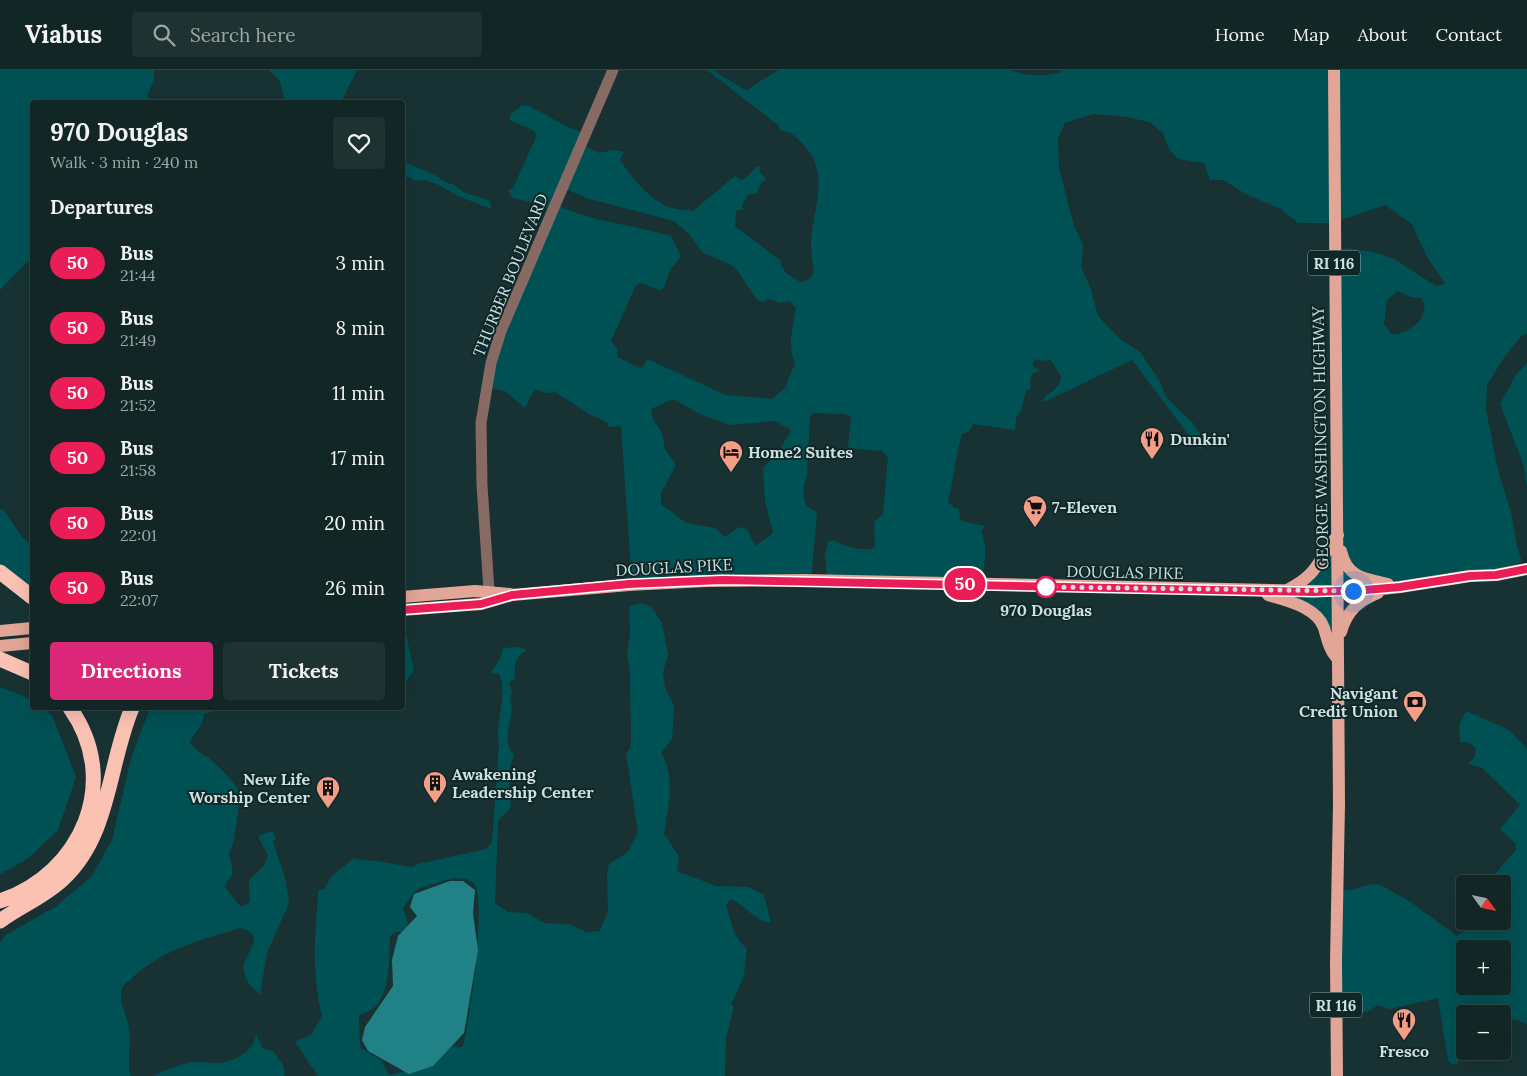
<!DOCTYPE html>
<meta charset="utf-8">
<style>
body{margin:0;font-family:Lora,serif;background:#1f3232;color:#f1f3f6;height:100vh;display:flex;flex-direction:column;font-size:19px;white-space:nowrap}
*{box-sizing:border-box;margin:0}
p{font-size:16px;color:#9ca5a7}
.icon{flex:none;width:28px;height:28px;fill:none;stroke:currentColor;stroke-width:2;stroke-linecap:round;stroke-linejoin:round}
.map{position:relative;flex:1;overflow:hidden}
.side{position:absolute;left:30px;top:30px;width:375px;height:610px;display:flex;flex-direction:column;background:#122626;border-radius:5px;box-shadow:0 5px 20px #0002,0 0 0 1px #314343}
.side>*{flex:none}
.badge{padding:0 10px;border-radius:16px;font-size:18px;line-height:32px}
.needle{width:32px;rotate:123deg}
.buttons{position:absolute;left:1456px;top:805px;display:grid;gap:10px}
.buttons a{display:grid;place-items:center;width:55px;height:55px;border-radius:5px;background:#122626;box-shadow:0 5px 20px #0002,0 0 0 1px #314343;font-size:25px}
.you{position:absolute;width:25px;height:25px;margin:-12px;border:4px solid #fff;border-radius:50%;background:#1a73e8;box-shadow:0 0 0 8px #1a73e833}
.map>.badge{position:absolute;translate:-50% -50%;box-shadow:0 0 0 2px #fff}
h2{padding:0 20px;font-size:19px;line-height:45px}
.round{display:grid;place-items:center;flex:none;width:52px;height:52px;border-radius:5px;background:#1f3232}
.headline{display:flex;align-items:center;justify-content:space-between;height:85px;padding:0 20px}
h1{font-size:24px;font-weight:700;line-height:38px}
.cta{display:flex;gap:10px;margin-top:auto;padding:10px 20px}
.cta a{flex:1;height:58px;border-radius:5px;background:#db2777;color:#fff;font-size:20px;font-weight:700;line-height:58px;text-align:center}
.cta a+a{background:#1f3232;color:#f1f3f6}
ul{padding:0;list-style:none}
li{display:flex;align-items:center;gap:15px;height:65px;padding:0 20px}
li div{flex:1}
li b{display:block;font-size:19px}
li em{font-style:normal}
li .badge{min-width:55px;font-weight:700;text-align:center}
header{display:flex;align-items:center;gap:30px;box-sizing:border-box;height:70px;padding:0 25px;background:#122626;border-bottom:1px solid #314343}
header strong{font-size:24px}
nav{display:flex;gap:28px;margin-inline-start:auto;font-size:18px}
.search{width:350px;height:45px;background:#1f3232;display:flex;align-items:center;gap:12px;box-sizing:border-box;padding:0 18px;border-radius:5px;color:#9ca5a7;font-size:19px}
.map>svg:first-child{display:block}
</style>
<header>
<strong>Viabus</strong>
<div class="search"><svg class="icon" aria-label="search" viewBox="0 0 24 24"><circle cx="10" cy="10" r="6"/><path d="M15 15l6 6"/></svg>Search here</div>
<nav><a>Home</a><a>Map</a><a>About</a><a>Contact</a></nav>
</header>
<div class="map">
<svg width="1527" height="1006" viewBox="0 0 1527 1006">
<rect width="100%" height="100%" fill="#183233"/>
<path fill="#005154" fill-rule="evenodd" d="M0 0H154V10L147 26 154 32H32V187L0 220Z
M269 0H357L343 28 342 32H285L280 11Z
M707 0H712L747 21 754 15 779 0H1010C1023 6 1052 8 1064 0H1527V264L1522 265 1505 286 1487 315 1486 339 1498 401 1511 442 1517 477 1522 492 1496 501 1335 522V572L1322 550 1289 522 1334 464V184L1345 178 1373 182 1394 189 1436 216 1445 214 1426 185 1412 154 1385 135 1332 153H1298L1281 139 1246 124 1223 110H1210L1204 93 1178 89 1170 80 1162 62 1149 52 1127 47 1093 44 1065 53 1058 68 1059 98 1074 156 1083 175 1081 198 1091 219 1098 246 1120 269 1141 283 1160 312 1166 327 1194 354 1206 374 1200 380 1132 290 1046 331H1043L1045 326C1051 324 1062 314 1061 307 1060 304 1053 293 1050 289L1045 291 1036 289 1033 292V297L1040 300 1032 304 1030 311 1031 317 1026 321 1021 340 1016 348 1015 360 973 354 970 361 962 364C955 386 954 409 948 432L954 438 959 439 960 448 962 451 985 456 981 462C989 478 984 496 981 513L827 507 825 485 828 472 834 470C842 476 866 483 875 477L874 452 883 444 888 387 882 381 848 378 851 346 843 344 813 343 810 346 807 404 803 421 806 436 815 441 817 444 811 509 632 514 621 356 609 357 607 352 589 344 555 322 547 323 535 319 525 338 505 321 487 317 489 305 551 141 535 133 513 128 508 121 513 118 537 65 533 60 509 50 511 44 522 35 529 36 568 57 586 64 583 75 599 83 614 80 624 82 620 90C632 108 649 129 669 137 676 140 685 139 693 141L735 106 741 110 746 108 756 97H760V102L766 109 761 113 756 124H749L742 135 743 139 736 141 735 156 781 191V196L787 204 802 213C807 210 811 209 813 203 815 195 810 184 811 176 811 140 833 105 802 73 795 65 790 62 780 60L779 56ZM564 118 586 128 674 151 690 165 702 182 735 197 757 230 763 232 770 229 780 233 790 231 796 238C793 256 787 275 795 293L785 318 772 329 726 325 647 289 643 297 640 298 617 287V278L611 271 636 215 641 213 659 220 664 218 670 200 681 187 671 166C634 155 592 152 557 135ZM1397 221 1411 227 1421 228C1434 246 1408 265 1391 264L1384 254 1387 230ZM673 329 700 344 730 355 775 351 791 360 778 383 763 398 765 431 773 463 755 476 747 459 739 457 725 467 715 458 686 453 661 434V423L676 395 665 379 662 363 653 349 651 339Z
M402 92C412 94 442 108 449 114H453L463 122 490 131 491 139 456 125 439 115 425 110 417 111 409 107H403Z
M1527 293V419L1524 396 1500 334 1516 305Z
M3 439 22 467 32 475V525L0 499V440Z
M642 533 652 538 662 553 668 585 663 602 665 617 674 636 672 669 661 683C676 706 668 738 664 764L679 786 677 801 716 816 748 817 764 825 771 853C755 851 746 836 731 829L726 835C731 852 733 867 747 879L744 906 731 934 734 937 726 968 725 1006H318L295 972 311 965 322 946C316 922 314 897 315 872 315 855 318 838 318 821L324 819 332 806 354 788 360 790 376 791 412 797 418 794 486 779 492 773 499 675C494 653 509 622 499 604L491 603 500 589 503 578 521 577 527 581C515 585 514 596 515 608L509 613 512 622 510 629C517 646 498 669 514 684 508 701 508 719 511 737L498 751 495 833 507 842 526 843 545 853 569 854 586 862 599 861 608 843 607 806 609 794 628 782 638 762 626 683 630 679 631 670 630 605 627 585 630 564 629 536ZM453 808 466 809 475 814C486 836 470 950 463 976L459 978 453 976C440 988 407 1002 389 1005L382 991 361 978C358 967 360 957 359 945 364 943 372 940 376 936 391 919 389 887 390 867L395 862H403L408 854 403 838 414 822 420 818Z
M403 554H404L414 601 403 615Z
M0 617 24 626 32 631V638H42L52 645 76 707 58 760 26 790 0 804Z
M150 638H226L204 644 202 654 189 672C196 681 203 684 211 690 223 700 233 711 241 724L233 774 229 783 233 803 224 816 241 837 250 832 249 810 263 797 268 786 258 766 272 761 276 768 273 772 286 811 289 833 267 883 260 924C250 919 240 902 245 891 251 877 264 864 240 858 201 870 160 880 130 910 128 912 123 915 122 918 117 930 128 946 129 959 131 974 127 989 130 1004L132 1006H0V872L6 865 55 837 92 806 112 770 132 685Z
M1466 641 1509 660 1527 679V954C1517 949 1512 947 1503 954L1502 944H1465V959L1455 980 1459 992 1454 995 1448 991 1438 928 1390 939 1378 935 1367 942 1356 939H1336L1335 820H1351L1371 814 1381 815 1412 833 1457 866 1466 860V851H1502V814H1486L1516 780 1515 773 1500 759 1520 735 1482 698 1469 694 1475 686 1476 678 1469 673 1460 672 1459 656ZM1465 879H1502V916H1465Z
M256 964 263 979 273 981 283 995 285 1006H153C166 1000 179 994 193 992 202 991 211 994 220 993 236 991 255 980 256 964Z"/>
<path fill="#208286" d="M450 811H463L475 820 473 844 478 880 464 963 433 996 409 1004 368 981 362 970 365 957 393 916 392 890 398 866 417 846 410 837 414 824Z"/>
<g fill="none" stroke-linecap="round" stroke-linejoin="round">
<path stroke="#876a63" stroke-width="11" d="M489 521 482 415 481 353 491 293 501 261 613 0"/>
<path stroke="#e1a697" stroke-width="12" d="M1334 0 1339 734 1336 891 1337 1006
M1341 481C1347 508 1365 509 1388 514
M1287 520C1319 504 1317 491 1338 465
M1268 525C1287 531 1317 537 1324 558 1327 568 1329 579 1336 587
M402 527 475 521 510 524
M402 540 481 534 512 525 629 515 705 511 804 510 1315 521H1365L1400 517 1470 506 1496 505 1527 499
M0 561 32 558
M1341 562C1347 541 1358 531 1378 523
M0 576 32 573"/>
<path stroke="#fbc2b3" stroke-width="15" d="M0 502 32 527
M0 589 32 603
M0 831C82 804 122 711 70 638
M0 851C20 836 44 827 63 809 111 764 108 694 132 638"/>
</g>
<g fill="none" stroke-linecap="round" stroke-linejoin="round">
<g stroke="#fff" stroke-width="11">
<path id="line" d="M402 540 481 534 512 525 629 514 722 510 1314 522 1365 520 1400 517 1470 506 1496 505 1527 499"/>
</g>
<use href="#line" stroke="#ea1d57" stroke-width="8"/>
<path stroke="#d0dfe0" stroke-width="5" stroke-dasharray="0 9" d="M1046 517 1353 521"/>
</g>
<defs>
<g id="restaurant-pin" transform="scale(1.25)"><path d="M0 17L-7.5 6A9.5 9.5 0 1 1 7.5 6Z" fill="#f49e87" stroke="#0e2829"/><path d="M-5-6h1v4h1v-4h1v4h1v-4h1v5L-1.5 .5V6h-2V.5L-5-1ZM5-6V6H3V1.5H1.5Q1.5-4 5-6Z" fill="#111"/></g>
<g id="hotel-pin" transform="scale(1.25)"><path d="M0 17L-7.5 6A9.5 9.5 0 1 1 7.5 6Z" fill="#f49e87" stroke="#0e2829"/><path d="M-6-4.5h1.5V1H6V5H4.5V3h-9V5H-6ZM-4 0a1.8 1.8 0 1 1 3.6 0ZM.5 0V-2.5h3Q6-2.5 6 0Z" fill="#111"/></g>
<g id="supermarket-pin" transform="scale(1.25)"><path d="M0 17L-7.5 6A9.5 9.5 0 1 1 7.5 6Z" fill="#f49e87" stroke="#0e2829"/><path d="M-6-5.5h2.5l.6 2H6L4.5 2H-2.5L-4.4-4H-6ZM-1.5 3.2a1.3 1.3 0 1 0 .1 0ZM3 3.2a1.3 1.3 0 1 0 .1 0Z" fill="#111"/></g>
<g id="bank-pin" transform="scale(1.25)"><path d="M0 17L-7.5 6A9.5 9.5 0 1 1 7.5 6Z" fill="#f49e87" stroke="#0e2829"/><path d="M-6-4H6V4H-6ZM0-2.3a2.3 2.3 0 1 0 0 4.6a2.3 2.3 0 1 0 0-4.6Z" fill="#111"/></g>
<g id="building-pin" transform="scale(1.25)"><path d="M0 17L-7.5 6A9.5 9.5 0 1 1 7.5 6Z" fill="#f49e87" stroke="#0e2829"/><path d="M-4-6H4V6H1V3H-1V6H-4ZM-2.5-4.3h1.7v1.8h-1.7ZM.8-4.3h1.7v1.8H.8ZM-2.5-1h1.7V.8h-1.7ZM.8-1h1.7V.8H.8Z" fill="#111"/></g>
</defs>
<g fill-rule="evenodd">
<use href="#restaurant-pin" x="1152" y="369"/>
<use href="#hotel-pin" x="731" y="382"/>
<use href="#supermarket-pin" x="1035" y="437"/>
<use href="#bank-pin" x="1415" y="632"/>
<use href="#building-pin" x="435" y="713"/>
<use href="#building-pin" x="328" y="718"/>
<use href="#restaurant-pin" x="1404" y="950"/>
</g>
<circle fill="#fff" stroke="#ea1d57" stroke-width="2.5" cx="1046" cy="517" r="10"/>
<g text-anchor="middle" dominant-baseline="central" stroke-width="4" stroke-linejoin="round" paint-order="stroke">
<g fill="#0e2829" stroke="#96a8a9" stroke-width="1">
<rect x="1308" y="180.5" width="52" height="25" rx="4"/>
<rect x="1310" y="922.5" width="52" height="25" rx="4"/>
</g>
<g font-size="15" font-weight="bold" fill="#d0dfe0">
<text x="1334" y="193">RI 116</text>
<text x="1336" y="935">RI 116</text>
</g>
<g font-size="16" fill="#d0dfe0" stroke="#0e2829">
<text transform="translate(510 205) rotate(-68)">THURBER BOULEVARD</text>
<text transform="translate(1320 368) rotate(-91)">GEORGE WASHINGTON HIGHWAY</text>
<text transform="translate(674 497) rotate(-3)">DOUGLAS PIKE</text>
<text transform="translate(1125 502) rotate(1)">DOUGLAS PIKE</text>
</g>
<g font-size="16" font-weight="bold" fill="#d0dfe0" stroke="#0e2829" text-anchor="start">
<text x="1170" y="369">Dunkin'</text>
<text x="748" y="382">Home2 Suites</text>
<text x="1052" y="437">7-Eleven</text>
<text x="1398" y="623" text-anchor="end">Navigant<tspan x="1398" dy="18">Credit Union</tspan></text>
<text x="452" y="704">Awakening<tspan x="452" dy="18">Leadership Center</tspan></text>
<text x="310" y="709" text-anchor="end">New Life<tspan x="310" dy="18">Worship Center</tspan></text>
<text x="1404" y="981" text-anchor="middle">Fresco</text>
</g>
<g font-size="16" font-weight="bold" fill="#d0dfe0" stroke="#0e2829">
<text x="1046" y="540">970 Douglas</text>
</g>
</g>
</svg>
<div class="buttons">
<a><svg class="needle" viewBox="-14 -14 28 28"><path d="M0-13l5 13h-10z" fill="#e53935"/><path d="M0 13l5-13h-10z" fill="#9ca5a7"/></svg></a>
<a>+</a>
<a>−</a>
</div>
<div class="you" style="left:1353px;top:521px"></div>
<b class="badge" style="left:965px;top:514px;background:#ea1d57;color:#fff">50</b>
<section class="side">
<div class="headline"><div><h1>970 Douglas</h1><p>Walk · 3 min · 240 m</p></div><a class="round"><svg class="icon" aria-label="heart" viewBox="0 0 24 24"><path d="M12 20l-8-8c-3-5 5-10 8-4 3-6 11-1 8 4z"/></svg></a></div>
<h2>Departures</h2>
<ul>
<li><span class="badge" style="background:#ea1d57;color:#fff">50</span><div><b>Bus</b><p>21:44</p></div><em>3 min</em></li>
<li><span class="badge" style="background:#ea1d57;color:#fff">50</span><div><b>Bus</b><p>21:49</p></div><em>8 min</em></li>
<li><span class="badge" style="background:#ea1d57;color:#fff">50</span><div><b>Bus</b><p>21:52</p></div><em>11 min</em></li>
<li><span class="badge" style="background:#ea1d57;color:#fff">50</span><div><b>Bus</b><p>21:58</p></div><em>17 min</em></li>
<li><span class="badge" style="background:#ea1d57;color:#fff">50</span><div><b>Bus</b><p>22:01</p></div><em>20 min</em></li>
<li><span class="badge" style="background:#ea1d57;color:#fff">50</span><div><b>Bus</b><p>22:07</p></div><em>26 min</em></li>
</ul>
<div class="cta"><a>Directions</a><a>Tickets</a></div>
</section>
</div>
